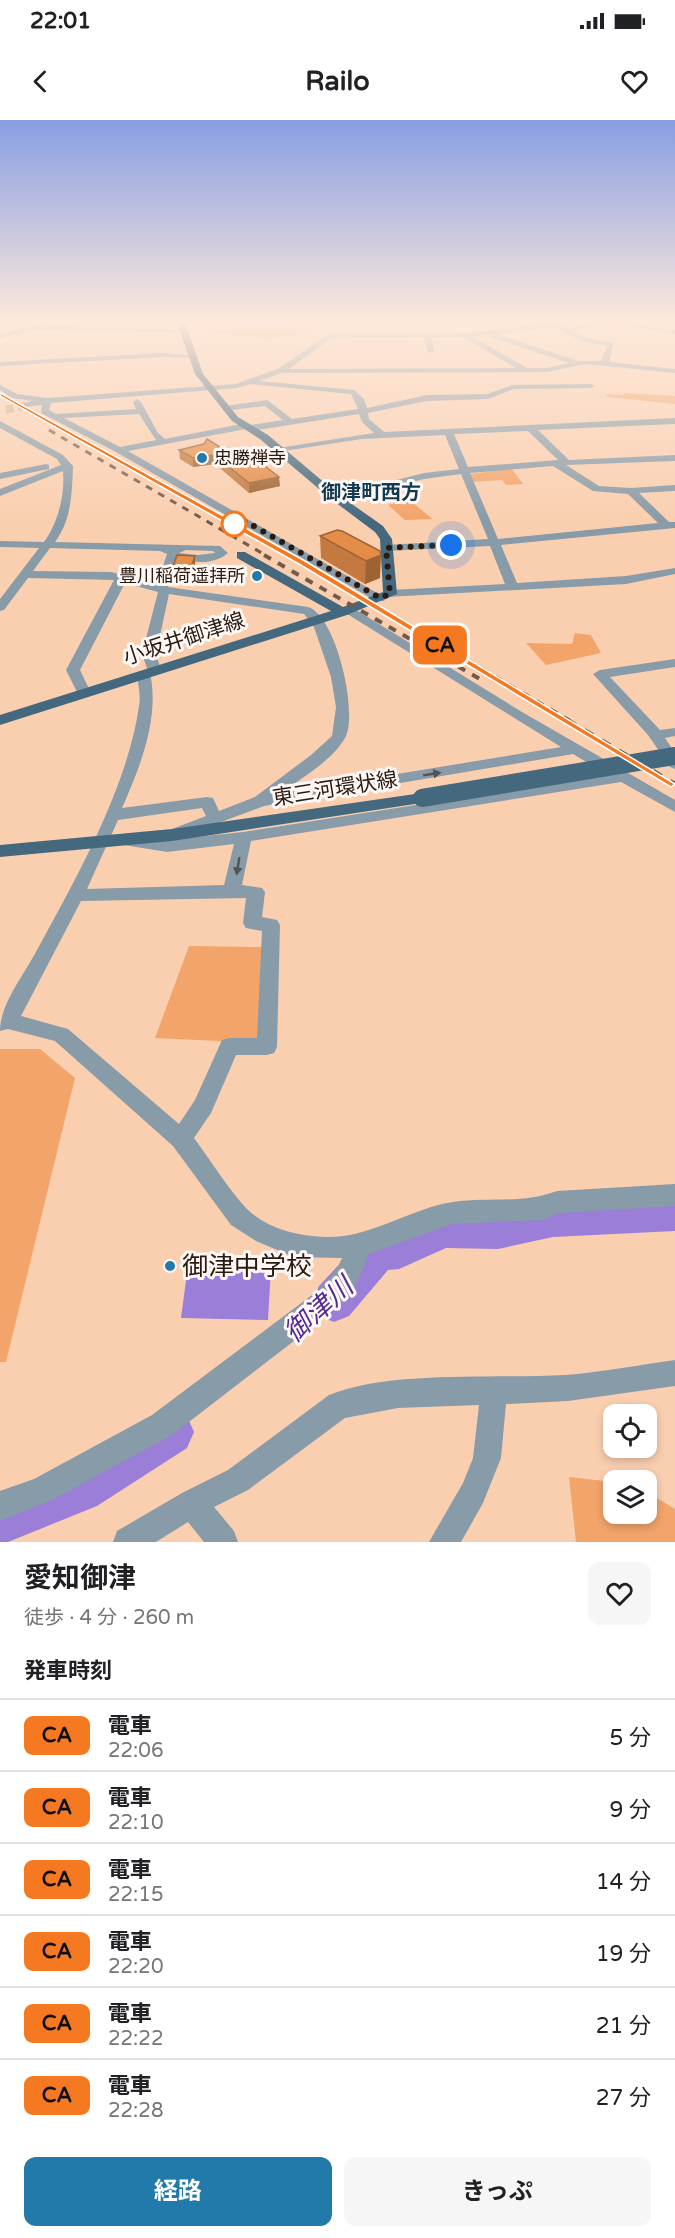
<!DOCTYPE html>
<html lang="ja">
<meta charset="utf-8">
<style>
body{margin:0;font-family:"Varela Round","Noto Sans JP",sans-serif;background:#f6f6f6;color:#202124;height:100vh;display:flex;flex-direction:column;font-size:22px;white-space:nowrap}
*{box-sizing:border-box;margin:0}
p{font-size:20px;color:#757577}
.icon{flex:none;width:33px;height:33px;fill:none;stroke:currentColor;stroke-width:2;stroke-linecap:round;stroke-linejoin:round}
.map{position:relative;height:1422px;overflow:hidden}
.panel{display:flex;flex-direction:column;background:#fff;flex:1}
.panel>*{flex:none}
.badge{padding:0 12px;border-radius:9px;font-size:21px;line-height:39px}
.fabs{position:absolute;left:603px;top:1284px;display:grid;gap:12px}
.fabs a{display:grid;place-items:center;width:54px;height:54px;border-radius:12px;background:#fff;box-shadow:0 3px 9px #0003;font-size:30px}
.you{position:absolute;width:30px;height:30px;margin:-15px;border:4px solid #fff;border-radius:50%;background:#1a73e8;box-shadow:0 0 0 9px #1a73e833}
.map>.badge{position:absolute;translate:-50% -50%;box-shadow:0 0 0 3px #fff}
h2{padding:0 24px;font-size:22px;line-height:54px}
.round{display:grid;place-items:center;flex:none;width:63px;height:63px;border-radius:12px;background:#f6f6f6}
.summary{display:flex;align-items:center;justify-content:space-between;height:102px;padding:0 24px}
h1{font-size:28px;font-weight:700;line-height:45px}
.cta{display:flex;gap:12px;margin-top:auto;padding:12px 24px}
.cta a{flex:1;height:69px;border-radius:12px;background:#217aa9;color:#fff;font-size:24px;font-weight:700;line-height:69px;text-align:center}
.cta a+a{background:#f6f6f6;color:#202124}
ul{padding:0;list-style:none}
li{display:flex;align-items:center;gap:18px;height:72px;padding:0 24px;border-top:2px solid #e0e0e0}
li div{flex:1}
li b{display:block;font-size:22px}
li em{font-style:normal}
li .badge{min-width:66px;font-weight:700;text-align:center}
.status{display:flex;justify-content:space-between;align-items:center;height:42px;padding:0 30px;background:#fff;direction:ltr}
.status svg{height:16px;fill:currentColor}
header{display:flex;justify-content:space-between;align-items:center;height:78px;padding:0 24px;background:#fff;font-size:27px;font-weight:700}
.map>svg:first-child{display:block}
</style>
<div class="status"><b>22:01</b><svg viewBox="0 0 49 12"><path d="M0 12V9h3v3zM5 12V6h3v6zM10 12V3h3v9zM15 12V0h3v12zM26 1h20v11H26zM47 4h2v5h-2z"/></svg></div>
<header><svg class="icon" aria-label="back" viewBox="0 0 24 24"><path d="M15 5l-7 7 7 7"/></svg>Railo<svg class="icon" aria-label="heart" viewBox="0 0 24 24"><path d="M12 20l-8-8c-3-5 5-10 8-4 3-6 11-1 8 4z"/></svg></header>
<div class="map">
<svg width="675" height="1422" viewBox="0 0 675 1422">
<rect width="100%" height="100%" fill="#facfb0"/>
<path fill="#f2a46a" d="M220 203H319L324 208C308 209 294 217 277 218 256 220 231 214 209 212Z
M624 273 675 276V284L607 277 606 274 624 275Z
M512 349 523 364 506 365 502 360 472 362 469 354Z
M409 380 433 399 405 400 388 385Z
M575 513 591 515 601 533 546 545 526 523 572 524Z
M189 826 263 827 259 923 155 918Z
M0 929H40L75 958 6 1242H0Z
M569 1357 613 1362 614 1394H646L647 1372 675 1389V1422H576Z"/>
<path fill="#9a7ed8" d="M188 1146 271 1148 268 1200 181 1198Z"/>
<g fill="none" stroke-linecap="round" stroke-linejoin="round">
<path fill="#9a7ed8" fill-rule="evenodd" d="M675 1075V1111L553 1117 498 1129 446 1128 399 1149 388 1150 349 1196 334 1202 319 1196 313 1181 319 1166 364 1118 378 1113 397 1111 444 1090 498 1091 553 1081Z
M171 1289 187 1296 194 1312 187 1328 97 1386 8 1422H0V1377L65 1351 155 1296Z"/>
<path stroke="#d0ab90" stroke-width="8" stroke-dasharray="8 4" stroke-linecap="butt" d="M6 290 27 285"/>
<path fill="#889ba8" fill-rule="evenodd" d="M546 203H568L562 205 567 208 602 203 573 211 588 218 614 223 609 242 675 249V253L585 244 547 252 282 253 259 261 354 270 364 279 367 288 427 275 487 274 513 265 591 264 595 266 591 268 514 269 488 279 427 281 368 293 369 299 384 312 675 298V304L538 310 569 340 675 335V341L566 345 599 366 631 368 675 365V371L639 373 669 402H675V408L501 425 517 463 626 456 675 448V454L626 464 386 477V471L390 470 505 464 490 426 386 431 380 428 386 425 488 419 461 354 424 359 335 380 330 377 424 353 459 349 445 315 362 319 277 332 272 329 374 313 362 302 359 294 250 311 246 309 128 331 386 478 384 481H376L116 332 41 293 42 285 24 287V283L33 281 12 278 0 270V265L17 274 47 278 236 264 278 249 329 214 472 213ZM554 207 583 222 607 226 601 241H578L497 214ZM487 215V216L569 243 547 248H527L473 217ZM424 217 428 233 435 231 431 217H463L516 248 289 249 331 218ZM250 264 351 274 358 289 292 299 267 280 226 286 223 287V291L265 286 283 300 250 305 246 303 165 319 158 313 141 282 137 279 133 282 136 289 56 294 49 290 51 283 237 268ZM139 294 156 320 120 327 64 298ZM528 311 558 340 468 347 454 314ZM553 346 593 371 628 374 658 403 498 419 470 353Z
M618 203 675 210V214L621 205Z
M42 204 45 206 189 210 185 212 34 210 0 218V214Z
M163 233 199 236 195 238 163 237 0 246V242Z
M0 301 63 335 73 346C72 372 72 399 55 422L220 426 228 433C215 445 193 443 176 439L168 467 308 487C336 495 359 594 345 618 332 641 302 657 282 673L561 627 344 492 342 489 348 485 522 592 675 680V692L621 662 251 721 242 765 262 768 265 772 262 797 277 800 280 805 277 927 274 933 267 935H236L211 993 194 1018C211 1041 227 1067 246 1088 273 1116 327 1123 362 1112 392 1104 423 1086 453 1082 489 1077 523 1084 557 1071L675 1064V1086L559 1093 543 1100 452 1104 369 1134 356 1165 338 1187 172 1315 52 1380 0 1401V1371L34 1359 152 1295 320 1169 338 1147 342 1138 294 1137 256 1121 231 1105 173 1026 55 921 8 909 0 911C0 884 24 855 37 830 76 759 128 666 139 586 141 576 138 564 137 554L139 551H148L142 534 158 472 125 463 80 550 91 573 84 577 79 576 66 550 114 460 28 458 4 490 0 491V479L39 428 0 427V421L44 422C58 403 65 375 63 351L0 376V369L61 345 57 339 0 308ZM50 428 160 431 167 434 157 464 111 452 33 451ZM186 430 213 431 215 433 198 435 179 433ZM169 474 304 494 314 507 331 557 336 587 332 616 311 635 255 677 219 691 213 678 207 677 122 688C140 647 160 598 150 553H159L161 550 156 534ZM573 634 608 655 243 712 167 720 130 715 124 717 122 721 124 725 167 732 234 724 224 765 87 769 118 700 202 688 206 696 172 709 170 713 172 717 178 718 264 686ZM246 778 243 803 246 808 262 811 257 918H229L222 920 195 980 179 1004 68 909 21 896 81 781Z
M46 344 49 345V349L0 359V353Z
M675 539V547L610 557 660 610 675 608V616L665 618 675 633V649L670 647 648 615 593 554 600 550Z
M675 1240V1266L568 1281 506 1284 501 1338 483 1383 461 1422H429L463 1363 473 1338 479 1285 398 1288 345 1298 248 1370 214 1387 234 1411 238 1422H204L188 1402 156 1422H113L117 1411 182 1373 228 1350 329 1275C391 1250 497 1259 566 1255 602 1252 639 1245 675 1240Z"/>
<path fill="#44687e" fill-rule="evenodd" d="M177 203H185L203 254 238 297 268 315 339 375 383 406 392 419 397 474 347 495 0 605V595L331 491 237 438V432H245L343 487 383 472 380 419 375 412 331 379 260 319 232 301 195 254Z
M422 673 428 674 431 678 428 682 172 721 0 737V725L172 709Z"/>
<path stroke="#745a48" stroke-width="2" stroke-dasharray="5 5" stroke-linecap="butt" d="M0 275 56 306"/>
<path stroke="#745a48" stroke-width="3" stroke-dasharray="7 7" stroke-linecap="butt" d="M54 305 291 436
M49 310 267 436"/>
<path stroke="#745a48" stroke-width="4" stroke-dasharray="8 8" stroke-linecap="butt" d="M264 435 485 562
M288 435 570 601"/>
<path stroke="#745a48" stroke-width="4.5" stroke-dasharray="10 10" stroke-linecap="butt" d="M567 600 675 664"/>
<path stroke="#44687e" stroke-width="18" d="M422 678 675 636"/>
</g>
<path fill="#c3793f" d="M204 324 280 366 249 373 215 344 193 347 180 339 179 330Z
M342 411 380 458 365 464 321 438 320 416Z
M195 444 191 458 173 457 172 449Z"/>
<path fill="#9f6333" d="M214 335 215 344 193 347V338Z
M279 357 280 366 249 373V363Z
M381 435 380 458 365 464 366 441Z
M195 436V444L191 458 190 450Z"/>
<path fill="#e38d49" stroke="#9f6333" stroke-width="1.5" d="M207 319 239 339 249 337 257 344 261 343 279 357 249 363 214 335 193 338 179 330 204 324Z
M337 410 342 411 380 431 381 435 366 441 320 416Z
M177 435 195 436 190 450 172 449Z"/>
<defs><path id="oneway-solid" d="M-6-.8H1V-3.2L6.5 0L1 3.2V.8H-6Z" transform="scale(1.5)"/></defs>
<g fill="#545454">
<use href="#oneway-solid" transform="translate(432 654) rotate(-9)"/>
<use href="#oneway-solid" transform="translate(238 746) rotate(99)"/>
</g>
<linearGradient id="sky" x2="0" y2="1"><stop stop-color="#899ee2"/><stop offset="0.5" stop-color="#fde9db"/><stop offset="1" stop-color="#fde9db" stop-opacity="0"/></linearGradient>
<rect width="675" height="402" fill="url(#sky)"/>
<path fill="#f47921" stroke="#fff" stroke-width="1.5" d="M0 273 305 441 675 664 671 667 299 444 0 276Z"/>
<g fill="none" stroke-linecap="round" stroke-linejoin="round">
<path stroke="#2a1a0f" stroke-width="6" stroke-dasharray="0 10.8" d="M234 404 245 401 380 478 390 474 386 428 451 425"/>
</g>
<g fill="#217aa9" stroke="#fdf8f5" stroke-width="2">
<circle cx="202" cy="338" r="6"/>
<circle cx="257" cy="456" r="6"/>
<circle cx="170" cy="1146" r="6"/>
</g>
<circle fill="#fff" stroke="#f47921" stroke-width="3" cx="234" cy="404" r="12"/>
<g text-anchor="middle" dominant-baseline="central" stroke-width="6" stroke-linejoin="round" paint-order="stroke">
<g font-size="18" fill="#2a1a0f" stroke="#fdf8f5" text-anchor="start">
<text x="214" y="338">忠勝禅寺</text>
<text x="245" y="456" text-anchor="end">豊川稲荷遥拝所</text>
</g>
<g font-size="20" font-weight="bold" fill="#113a50" stroke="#fdf8f5">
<text x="371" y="373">御津町西方</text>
</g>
<g font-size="21" fill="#2a1a0f" stroke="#fdf8f5">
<text transform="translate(184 519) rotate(-18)">小坂井御津線</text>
<text transform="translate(335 669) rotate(-9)">東三河環状線</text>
</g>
<g font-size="26" fill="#2a1a0f" stroke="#fdf8f5" text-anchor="start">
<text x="182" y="1146">御津中学校</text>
</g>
<g font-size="27" font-style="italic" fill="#532992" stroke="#fdf8f5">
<text transform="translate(319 1190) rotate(-42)">御津川</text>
</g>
</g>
</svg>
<div class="fabs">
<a><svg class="icon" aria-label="locate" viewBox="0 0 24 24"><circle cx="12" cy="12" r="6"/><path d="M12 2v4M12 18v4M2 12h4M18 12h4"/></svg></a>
<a><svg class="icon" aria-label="layers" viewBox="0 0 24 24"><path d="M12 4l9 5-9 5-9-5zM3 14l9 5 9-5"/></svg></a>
</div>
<div class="you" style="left:451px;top:425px"></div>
<b class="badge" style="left:440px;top:525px;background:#f47921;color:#111">CA</b>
</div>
<section class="panel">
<div class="summary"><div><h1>愛知御津</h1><p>徒歩 · 4 分 · 260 m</p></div><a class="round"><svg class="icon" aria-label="heart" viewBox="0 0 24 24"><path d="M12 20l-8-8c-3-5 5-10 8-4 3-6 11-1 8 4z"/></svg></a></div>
<h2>発車時刻</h2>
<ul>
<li><span class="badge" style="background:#f47921;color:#111">CA</span><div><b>電車</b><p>22:06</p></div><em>5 分</em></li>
<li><span class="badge" style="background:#f47921;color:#111">CA</span><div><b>電車</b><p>22:10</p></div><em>9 分</em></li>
<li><span class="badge" style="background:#f47921;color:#111">CA</span><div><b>電車</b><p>22:15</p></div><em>14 分</em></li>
<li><span class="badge" style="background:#f47921;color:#111">CA</span><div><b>電車</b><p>22:20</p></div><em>19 分</em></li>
<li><span class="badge" style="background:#f47921;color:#111">CA</span><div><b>電車</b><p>22:22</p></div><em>21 分</em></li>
<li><span class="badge" style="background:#f47921;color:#111">CA</span><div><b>電車</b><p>22:28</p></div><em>27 分</em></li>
</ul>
<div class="cta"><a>経路</a><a>きっぷ</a></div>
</section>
